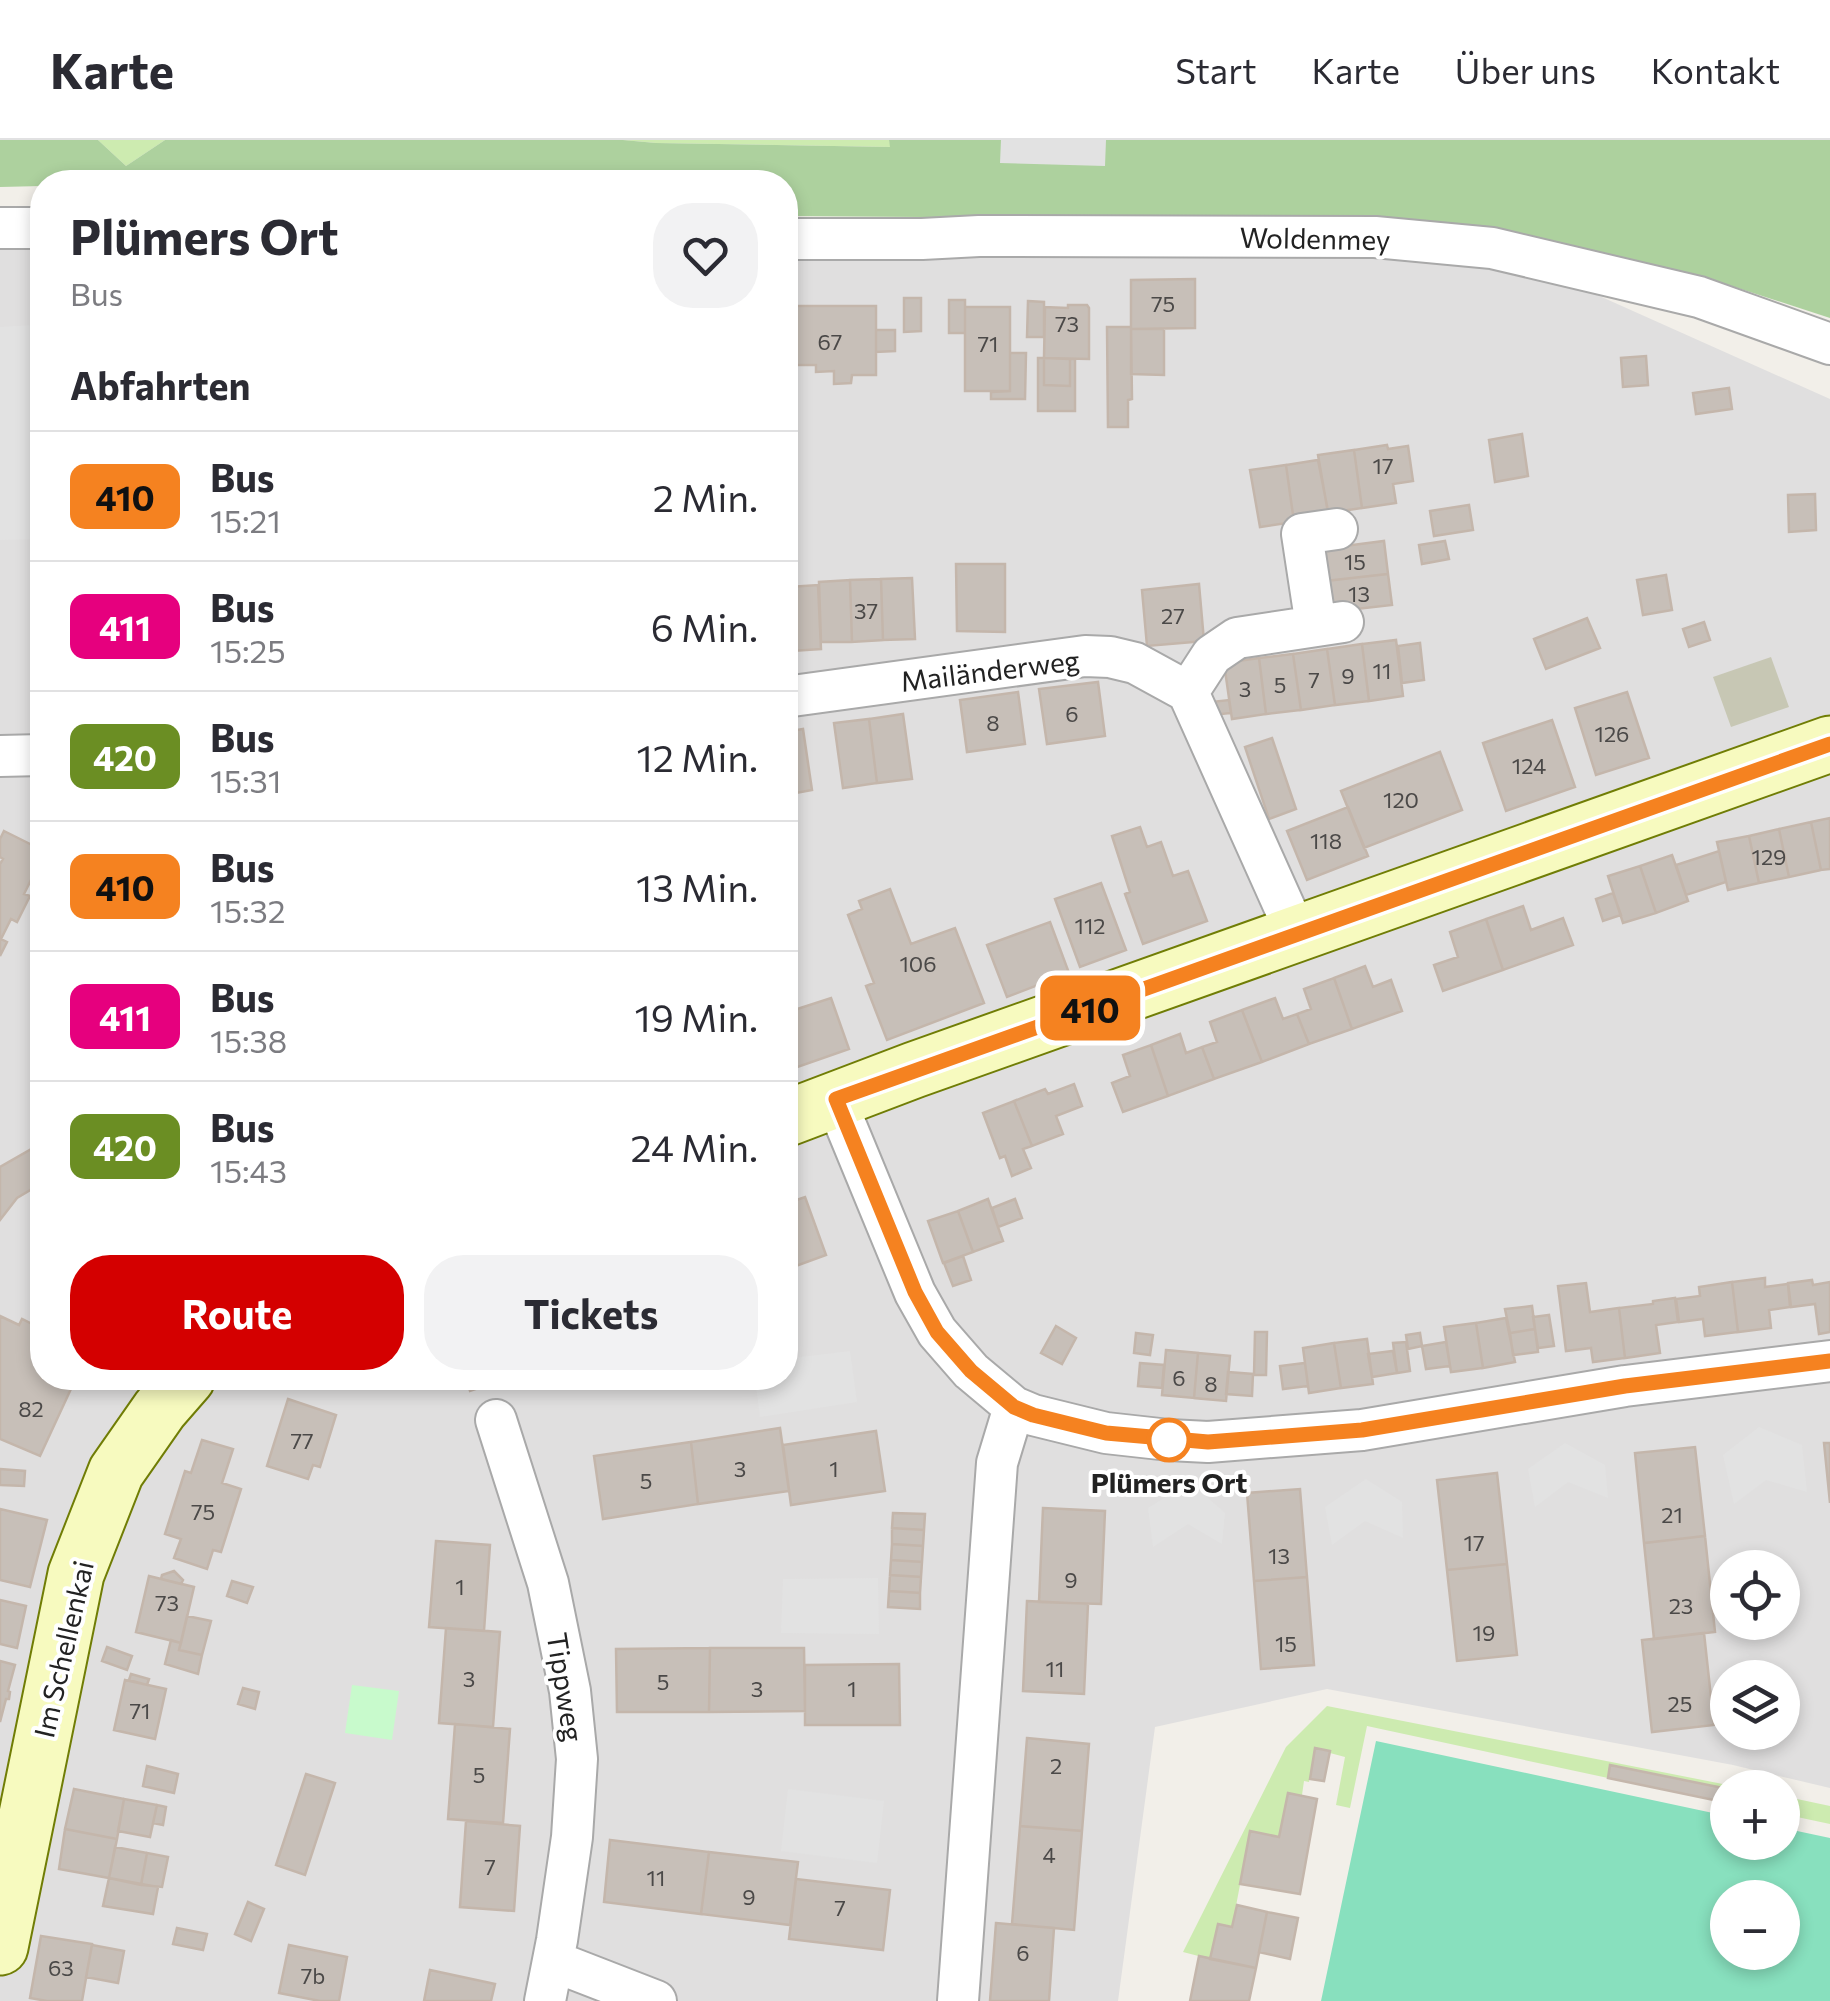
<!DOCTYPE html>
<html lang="de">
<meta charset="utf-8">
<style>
body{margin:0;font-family:Commissioner,sans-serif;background:#f2f2f3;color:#2b2b33;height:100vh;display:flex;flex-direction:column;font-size:38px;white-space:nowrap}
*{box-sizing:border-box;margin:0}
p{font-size:32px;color:#7c7c81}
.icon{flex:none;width:55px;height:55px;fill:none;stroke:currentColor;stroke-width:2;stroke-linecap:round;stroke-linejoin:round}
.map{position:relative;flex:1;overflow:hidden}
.panel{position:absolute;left:30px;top:30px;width:768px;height:1220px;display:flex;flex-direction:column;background:#fff;border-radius:40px;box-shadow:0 5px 15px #0003}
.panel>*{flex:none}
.badge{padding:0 20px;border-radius:15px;font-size:35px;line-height:65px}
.controls{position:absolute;left:1710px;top:1410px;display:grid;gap:20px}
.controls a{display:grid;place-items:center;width:90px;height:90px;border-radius:50%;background:#fff;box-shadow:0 5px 15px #0003;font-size:50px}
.map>.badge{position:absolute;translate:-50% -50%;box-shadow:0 0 0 5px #fff}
h2{padding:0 40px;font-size:38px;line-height:90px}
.round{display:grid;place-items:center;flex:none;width:105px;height:105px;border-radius:40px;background:#f2f2f3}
.summary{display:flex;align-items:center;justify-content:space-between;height:170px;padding:0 40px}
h1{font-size:48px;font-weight:700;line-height:75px}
.action{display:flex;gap:20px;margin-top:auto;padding:20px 40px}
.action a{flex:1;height:115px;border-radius:40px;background:#d40000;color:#fff;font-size:40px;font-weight:700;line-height:115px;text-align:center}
.action a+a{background:#f2f2f3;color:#2b2b33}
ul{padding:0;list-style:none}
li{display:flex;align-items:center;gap:30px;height:130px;padding:0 40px;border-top:2px solid #e1e1e2}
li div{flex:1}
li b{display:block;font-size:38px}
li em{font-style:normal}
li .badge{min-width:110px;font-weight:700;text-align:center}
header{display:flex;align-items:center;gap:60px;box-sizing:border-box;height:140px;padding:0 50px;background:#fff;border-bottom:2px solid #e1e1e2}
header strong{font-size:48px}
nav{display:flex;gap:55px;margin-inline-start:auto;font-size:35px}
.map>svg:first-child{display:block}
</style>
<header>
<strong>Karte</strong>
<nav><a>Start</a><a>Karte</a><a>Über uns</a><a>Kontakt</a></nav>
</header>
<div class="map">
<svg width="1830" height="1861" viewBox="0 0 1830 1861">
<rect width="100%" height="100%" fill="#f2efe9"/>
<path fill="#e0dfdf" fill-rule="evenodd" d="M42 91V1238H785V99L1492 108 1830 259V1648L1733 1625 1327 1549 1155 1587 1118 1861H0V97ZM1728 1428H1782V1482H1728ZM1728 1538H1782V1592H1728Z"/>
<path fill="#c7c7b4" d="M1771 517 1789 567 1731 587 1713 537Z"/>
<path fill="#cdebb0" d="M98 0H165L126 26Z
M623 0H889L891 7 656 3Z
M1327 1566 1738 1647 1728 1648 1727 1649 1610 1626 1608 1638 1367 1586 1350 1668 1336 1665 1345 1617 1315 1609 1309 1642 1304 1641 1302 1655 1288 1653 1279 1697 1250 1692 1232 1787 1218 1785 1210 1819 1183 1812 1286 1607Z
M1783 1656 1830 1666V1684L1783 1674Z"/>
<path fill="#add19e" d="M0 0H98L126 26 165 0H623L656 3 890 7 889 0H1830V178L1710 139 1492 108 922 99V77L785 76V42H42V46L0 47Z"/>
<path fill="#c8facc" d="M352 1545 399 1551 392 1600 345 1593Z"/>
<path fill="#88e0be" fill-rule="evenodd" d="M1376 1601 1727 1676 1728 1702H1782L1783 1688 1830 1698V1861H1321ZM1728 1758H1782V1812H1728Z"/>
<path fill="#e2e2e2" d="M1001 0H1106L1105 26 1000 23Z
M34 185 42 300V399L0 400V187Z
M850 1211 857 1262 760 1277 755 1238H785V1219Z
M1759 1287 1802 1305 1807 1352 1766 1340 1734 1364 1723 1315Z
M1565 1303 1605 1325 1608 1358 1568 1342 1535 1367 1528 1329Z
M1366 1339 1402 1362 1403 1398 1365 1381 1332 1405 1325 1367Z
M1190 1342 1225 1373 1222 1404 1188 1384 1153 1407 1148 1368Z
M878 1438 879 1494 781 1493 783 1439Z
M788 1649 884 1661 877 1723 781 1711Z"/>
<path fill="#c7bfb8" stroke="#c4b6ab" stroke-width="2.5" d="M1195 139V188L1131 189V140Z
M904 158H921V191L904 192Z
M949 160H965V193H949Z
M1028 161 1044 162V197H1027Z
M1068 165H1087L1089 168V219L1044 218 1045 167 1068 168Z
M785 166H876V235H852L851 243 834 244V231L816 232V225H795V232H785Z
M965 167H1010V251H965Z
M1107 187H1131L1132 259 1128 260V287H1108Z
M1131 189H1164V235L1131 234Z
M876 190H895V211L876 212Z
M1010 213H1026L1025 259H991V252L1010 251Z
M1646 216 1648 245 1623 247 1621 218Z
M1038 218H1044V245L1070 246V219H1075V271H1038Z
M1044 218 1070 219V246L1044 245Z
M1729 248 1732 269 1696 274 1693 253Z
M1522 294 1528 336 1495 342 1489 300Z
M1387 305 1388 309 1408 306 1413 341 1393 344 1396 363 1362 368 1354 310Z
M1354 310 1362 368 1328 373 1318 315Z
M1318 320 1329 376 1294 382 1286 325Z
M1286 325 1294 382 1260 387 1250 330Z
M1815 354 1816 390 1789 392 1788 355Z
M1469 365 1473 390 1434 396 1430 371Z
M1384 401 1388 434 1325 441 1321 409Z
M1445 401 1449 419 1422 424 1419 405Z
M956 424H1005V492L957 491Z
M1388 434 1392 465 1329 472 1325 441Z
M1666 435 1672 470 1643 475 1637 440Z
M912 438 915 499 883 500 881 439Z
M881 439 883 500 852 502 850 440Z
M850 440 852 502H821L819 442Z
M1199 444 1204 501 1147 506 1142 450Z
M818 445 821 509 792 511 789 447Z
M785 447H789L792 511H785Z
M1587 478 1600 508 1546 529 1534 499Z
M1704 482 1710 500 1689 507 1683 489Z
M1396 500 1403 556 1369 561 1362 504Z
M1420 503 1424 540 1402 543 1398 506Z
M1362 504 1369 561 1335 565 1327 509Z
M1327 509 1335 565 1301 570 1293 514Z
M1293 514 1301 570 1266 574 1259 518Z
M1259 518 1266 574 1232 579 1224 523Z
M1098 542 1105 596 1047 604 1039 549Z
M1018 552 1025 604 967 612 960 560Z
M1627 552 1649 618 1596 635 1575 568Z
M1229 560 1231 573 1213 575 1211 562Z
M903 574 912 639 877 643 869 579Z
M869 579 877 643 843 648 834 583Z
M1552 580 1575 647 1506 671 1483 603Z
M803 589 812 650 785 655V592Z
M1272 598 1296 669 1269 679 1245 607Z
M1440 612 1462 670 1364 708 1341 651Z
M1348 667 1368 716 1307 740 1287 691Z
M1830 678V729L1821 730 1811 682Z
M1811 682 1821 730 1789 737 1779 689Z
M1140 687 1147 707 1161 702 1173 736 1188 731 1207 781 1143 804 1125 754 1130 752 1112 696Z
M1779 689 1789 737 1759 743 1749 696Z
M4 691 42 710V731L40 737 34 734 24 754 30 756 17 782 11 779 1 799 7 802 0 816V724L3 719 0 717V699Z
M1749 696 1759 743 1728 750 1717 702Z
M1719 711 1726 742 1686 755 1676 725Z
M1672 715 1688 761 1656 773 1640 726Z
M1640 726 1656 773 1623 783 1608 736Z
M1101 743 1126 810 1080 827 1055 759Z
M890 749 911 804 955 788 984 863 887 900 866 846 874 843 848 775 862 769 859 761Z
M1613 753 1621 775 1603 781 1596 759Z
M1523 766 1531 790 1563 778 1573 805 1503 830 1486 779Z
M1486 779 1503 830 1443 851 1434 825 1458 817 1450 792Z
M1050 782 1069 833 1007 857 987 805Z
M1365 826 1373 847 1391 840 1402 871 1352 889 1334 838Z
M1334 838 1352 889 1309 904 1297 874 1311 869 1304 849Z
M831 858 849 909 789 930 785 920V873Z
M1275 858 1283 879 1297 874 1309 904 1262 922 1242 870Z
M1242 870 1262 922 1214 939 1202 907 1217 902 1210 882Z
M1180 894 1186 913 1202 907 1214 939 1168 956 1151 905Z
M1151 905 1168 956 1123 972 1112 943 1130 936 1123 915Z
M1074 944 1082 966 1056 976 1063 994 1032 1006 1014 961 1045 949 1048 954Z
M1014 961 1032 1006 1023 1009 1031 1028 1012 1036 1005 1016 1000 1018 983 973Z
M42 1003V1043L17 1058 0 1080V1027Z
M805 1057 826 1115 785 1130V1064Z
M988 1059 1003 1101 973 1112 958 1071Z
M1015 1059 1022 1078 998 1087 992 1068Z
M958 1071 973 1112 943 1123 928 1081Z
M963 1116 971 1140 953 1146 944 1123Z
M1765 1138V1147L1788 1144 1790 1167 1769 1170 1771 1188 1738 1192 1732 1142Z
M1812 1140 1813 1145 1830 1142V1192L1819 1194 1815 1164 1791 1167 1788 1143Z
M1732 1142 1738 1192 1705 1196 1703 1179 1679 1182 1676 1159 1700 1156 1699 1147Z
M1586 1143 1590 1172 1619 1168 1625 1218 1593 1222 1591 1208 1566 1211 1558 1146Z
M1675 1158 1678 1182 1656 1185 1660 1213 1625 1218 1619 1168 1653 1164V1161Z
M1532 1166 1535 1189 1510 1193 1505 1169Z
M1549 1175 1554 1206 1538 1208 1533 1177Z
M0 1176 19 1185 22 1179 42 1189V1238H76L40 1316 0 1299Z
M1506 1178 1515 1222 1483 1228 1476 1183Z
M1476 1183 1483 1228 1451 1232 1444 1187Z
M1056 1186 1076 1198 1062 1224 1041 1213Z
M1535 1189 1538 1212 1513 1215 1510 1193Z
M1255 1192H1267L1266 1235H1254Z
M1136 1193 1153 1195 1150 1215 1134 1213Z
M1420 1193 1422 1206 1408 1209 1406 1195Z
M1367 1199 1373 1244 1341 1248 1334 1203Z
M1406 1202 1410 1231 1397 1233 1393 1203Z
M1446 1202 1450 1226 1426 1229 1422 1206Z
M1334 1203 1341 1248 1309 1253 1303 1208Z
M1166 1210 1198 1213 1194 1258 1162 1255Z
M1393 1211 1397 1233 1372 1237 1368 1214Z
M1198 1213 1230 1216 1226 1261 1194 1258Z
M1140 1223 1164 1225 1162 1248 1138 1246Z
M1305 1223 1308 1246 1283 1249 1280 1226Z
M1228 1232 1253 1234 1252 1256 1226 1254Z
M466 1238H508L470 1251Z
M288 1259 336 1275 320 1327 313 1325 308 1339 267 1326Z
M780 1288 789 1351 698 1364 691 1302Z
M876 1291 885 1351 791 1365 783 1305Z
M202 1300 233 1309 222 1343 241 1349 221 1412 213 1410 207 1429 174 1418 181 1399 165 1394 185 1331 191 1333Z
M691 1302 698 1364 603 1379 594 1316Z
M1824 1303H1830V1363Z
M1695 1307 1705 1396 1644 1403 1635 1313Z
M0 1329 25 1331 24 1346 0 1345Z
M1497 1333 1507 1424 1447 1430 1437 1340Z
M1300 1349 1307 1437 1254 1441 1247 1353Z
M1043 1368 1105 1371 1101 1464 1039 1462Z
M0 1369 47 1380 30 1447 0 1440Z
M893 1373 925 1374 924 1390 892 1388Z
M892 1388 924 1390 923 1406 892 1404Z
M1705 1396 1715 1492 1654 1499 1644 1403Z
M436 1401 490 1405 484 1491 429 1487Z
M892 1404 923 1406 922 1422 891 1420Z
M891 1420 922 1422 921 1437 890 1435Z
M1507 1424 1517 1515 1457 1521 1447 1430Z
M174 1431 183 1440 181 1444 161 1439 162 1435Z
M890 1435 921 1437 920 1453 889 1451Z
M149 1436 194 1447 181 1503 136 1492Z
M1307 1437 1314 1525 1261 1529 1254 1441Z
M232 1441 253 1447 247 1463 227 1456Z
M889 1451 920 1453V1469L888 1467Z
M0 1460 26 1466 17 1508 0 1504Z
M1027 1461 1088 1464 1084 1554 1023 1551Z
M187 1476 211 1481 202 1515 179 1510Z
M446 1488 500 1492 493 1587 439 1583Z
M1704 1493 1714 1585 1652 1592 1642 1500Z
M171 1500 181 1503 179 1510 202 1515 198 1534 165 1524Z
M107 1507 132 1516 127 1530 102 1521Z
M710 1508 709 1572H617L616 1509Z
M710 1508H804L805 1571 709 1572Z
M0 1521 15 1525 8 1551 10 1552 9 1559H6L0 1582Z
M899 1524 900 1585H805V1525Z
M131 1534 149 1539 147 1545 129 1540Z
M125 1540 166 1549 155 1599 114 1590Z
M243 1548 259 1552 255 1569 238 1564Z
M455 1584 510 1589 503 1683 448 1679Z
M1027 1598 1089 1604 1082 1691 1020 1686Z
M1315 1608 1330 1611 1324 1641 1310 1639Z
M1610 1625 1728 1649V1663L1608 1638Z
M147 1626 178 1634 174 1653 143 1646Z
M306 1634 335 1643 305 1735 276 1725Z
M74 1649 124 1659 117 1699 65 1689Z
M1288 1653 1317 1659 1300 1754 1240 1744 1250 1691 1279 1697Z
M124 1659 157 1665 150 1697 118 1691Z
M157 1665 166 1667 163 1685 153 1683Z
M466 1681 520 1686 514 1771 460 1767Z
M1020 1686 1082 1691 1074 1790 1012 1784Z
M65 1689 117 1699 109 1738 59 1729Z
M610 1700 709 1712 701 1774 604 1762Z
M115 1707 147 1713 141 1745 109 1738Z
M709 1712 798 1722 790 1785 701 1774Z
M147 1713 168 1717 162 1747 141 1745Z
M109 1738 158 1747 153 1774 103 1766Z
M796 1739 890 1750 883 1810 789 1799Z
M248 1762 264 1769 251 1801 235 1794Z
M1237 1765 1267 1772 1256 1828 1210 1819 1218 1784 1232 1787Z
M1267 1772 1298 1778 1290 1819 1259 1812Z
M996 1783 1054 1788 1049 1861H990Z
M177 1788 207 1794 203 1810 173 1804Z
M41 1796 92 1804 82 1861H47L30 1858Z
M92 1805 124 1811 118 1843 86 1837Z
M289 1805 347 1817 339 1861H320L279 1853Z
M1199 1816 1256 1828 1249 1861H1190Z
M430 1830 495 1844 491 1861H424Z"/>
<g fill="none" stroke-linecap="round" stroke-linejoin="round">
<g stroke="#a9a9a9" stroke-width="44">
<path id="street" d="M0 88H42
M785 99H922L979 96 1375 97 1492 108 1699 157 1830 204
M1316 486 1302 394 1337 389
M1188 552 1212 515 1237 498 1343 482
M785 557 1085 516 1110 517 1135 523 1188 552 1297 795
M0 616 42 615
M835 959 915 1153 937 1192 971 1231 1014 1267 1033 1275 1106 1293 1169 1300 1208 1302 1362 1290 1625 1246 1830 1221
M496 1280 548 1443 570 1551 577 1619 572 1697 557 1800 545 1861
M553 1821 656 1861
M958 1861 997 1323 1014 1267"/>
</g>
<g stroke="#707d05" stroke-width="59">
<path id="secondary" d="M785 979 914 930 1830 604
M0 1807 76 1434 116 1332 160 1269 187 1238"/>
</g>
<use href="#street" stroke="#fff" stroke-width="40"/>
<use href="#secondary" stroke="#f7fabf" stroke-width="55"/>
</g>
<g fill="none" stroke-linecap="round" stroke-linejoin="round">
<g stroke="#fff" stroke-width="22">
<path id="line" d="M1830 604 836 959 915 1152 937 1192 971 1231 1014 1267 1033 1275 1106 1293 1208 1302 1362 1290 1625 1246 1830 1221"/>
</g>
<use href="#line" stroke="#f58220" stroke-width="15"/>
</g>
<circle fill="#fff" stroke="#f58220" stroke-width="5" cx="1169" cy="1300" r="20"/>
<g text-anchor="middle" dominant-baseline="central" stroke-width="8" stroke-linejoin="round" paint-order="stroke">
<g font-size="22" fill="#4b4948">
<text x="1163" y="163">75</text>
<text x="1067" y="183">73</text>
<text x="830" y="201">67</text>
<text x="988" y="203">71</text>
<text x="1383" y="325">17</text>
<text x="1355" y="421">15</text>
<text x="1359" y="453">13</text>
<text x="866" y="470">37</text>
<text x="1173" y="475">27</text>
<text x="1382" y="530">11</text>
<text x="1348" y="535">9</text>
<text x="1314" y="539">7</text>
<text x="1280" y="544">5</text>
<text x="1245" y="548">3</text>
<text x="1072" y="573">6</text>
<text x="993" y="582">8</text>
<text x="1612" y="593">126</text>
<text x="1529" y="625">124</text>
<text x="1401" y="659">120</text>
<text x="1326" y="700">118</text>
<text x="1769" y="716">129</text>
<text x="1090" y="785">112</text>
<text x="918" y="823">106</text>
<text x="1179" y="1237">6</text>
<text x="1211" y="1243">8</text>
<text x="31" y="1268">82</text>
<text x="302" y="1300">77</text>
<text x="740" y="1328">3</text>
<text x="834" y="1328">1</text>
<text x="646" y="1340">5</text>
<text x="203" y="1371">75</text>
<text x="1672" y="1374">21</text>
<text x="1474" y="1402">17</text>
<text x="1279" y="1415">13</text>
<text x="1071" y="1439">9</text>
<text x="460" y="1446">1</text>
<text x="167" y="1462">73</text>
<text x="1681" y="1465">23</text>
<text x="1484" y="1492">19</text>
<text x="1286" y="1503">15</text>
<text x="1055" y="1528">11</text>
<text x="469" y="1538">3</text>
<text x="663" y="1541">5</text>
<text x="757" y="1548">3</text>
<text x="852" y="1548">1</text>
<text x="1680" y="1563">25</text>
<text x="140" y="1570">71</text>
<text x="1056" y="1625">2</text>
<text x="479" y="1634">5</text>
<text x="1049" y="1714">4</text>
<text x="490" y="1726">7</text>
<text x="656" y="1737">11</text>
<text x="749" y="1756">9</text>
<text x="840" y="1767">7</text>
<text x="1023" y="1812">6</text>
<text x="61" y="1827">63</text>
<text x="313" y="1835">7b</text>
</g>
<g font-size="28" fill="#222" stroke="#fff">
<text transform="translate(1315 98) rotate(1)">Woldenmey</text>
<text transform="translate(990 530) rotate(-7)">Mailänderweg</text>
<text transform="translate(63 1509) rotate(-77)">Im Schellenkai</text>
<text transform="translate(566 1547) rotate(81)">Tippweg</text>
</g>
<g font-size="28" font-weight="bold" fill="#222" stroke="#fff">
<text x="1169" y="1342">Plümers Ort</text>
</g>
</g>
</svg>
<div class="controls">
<a><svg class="icon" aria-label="locate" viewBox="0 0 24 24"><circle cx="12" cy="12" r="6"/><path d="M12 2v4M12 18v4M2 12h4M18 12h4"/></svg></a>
<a><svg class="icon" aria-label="layers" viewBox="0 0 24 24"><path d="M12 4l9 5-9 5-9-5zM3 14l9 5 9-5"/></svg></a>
<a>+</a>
<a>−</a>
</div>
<b class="badge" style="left:1090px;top:868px;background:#f58220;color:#111">410</b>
<section class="panel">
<div class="summary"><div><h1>Plümers Ort</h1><p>Bus</p></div><a class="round"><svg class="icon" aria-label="heart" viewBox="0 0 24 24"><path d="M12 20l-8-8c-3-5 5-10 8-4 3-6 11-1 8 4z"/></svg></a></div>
<h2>Abfahrten</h2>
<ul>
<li><span class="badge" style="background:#f58220;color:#111">410</span><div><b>Bus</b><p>15:21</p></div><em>2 Min.</em></li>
<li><span class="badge" style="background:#e6007e;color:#fff">411</span><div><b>Bus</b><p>15:25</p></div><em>6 Min.</em></li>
<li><span class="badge" style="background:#6b8e23;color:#fff">420</span><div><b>Bus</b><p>15:31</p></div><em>12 Min.</em></li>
<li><span class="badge" style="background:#f58220;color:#111">410</span><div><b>Bus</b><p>15:32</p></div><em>13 Min.</em></li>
<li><span class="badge" style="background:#e6007e;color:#fff">411</span><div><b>Bus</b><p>15:38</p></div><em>19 Min.</em></li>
<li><span class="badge" style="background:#6b8e23;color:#fff">420</span><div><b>Bus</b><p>15:43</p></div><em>24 Min.</em></li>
</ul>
<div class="action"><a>Route</a><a>Tickets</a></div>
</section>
</div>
